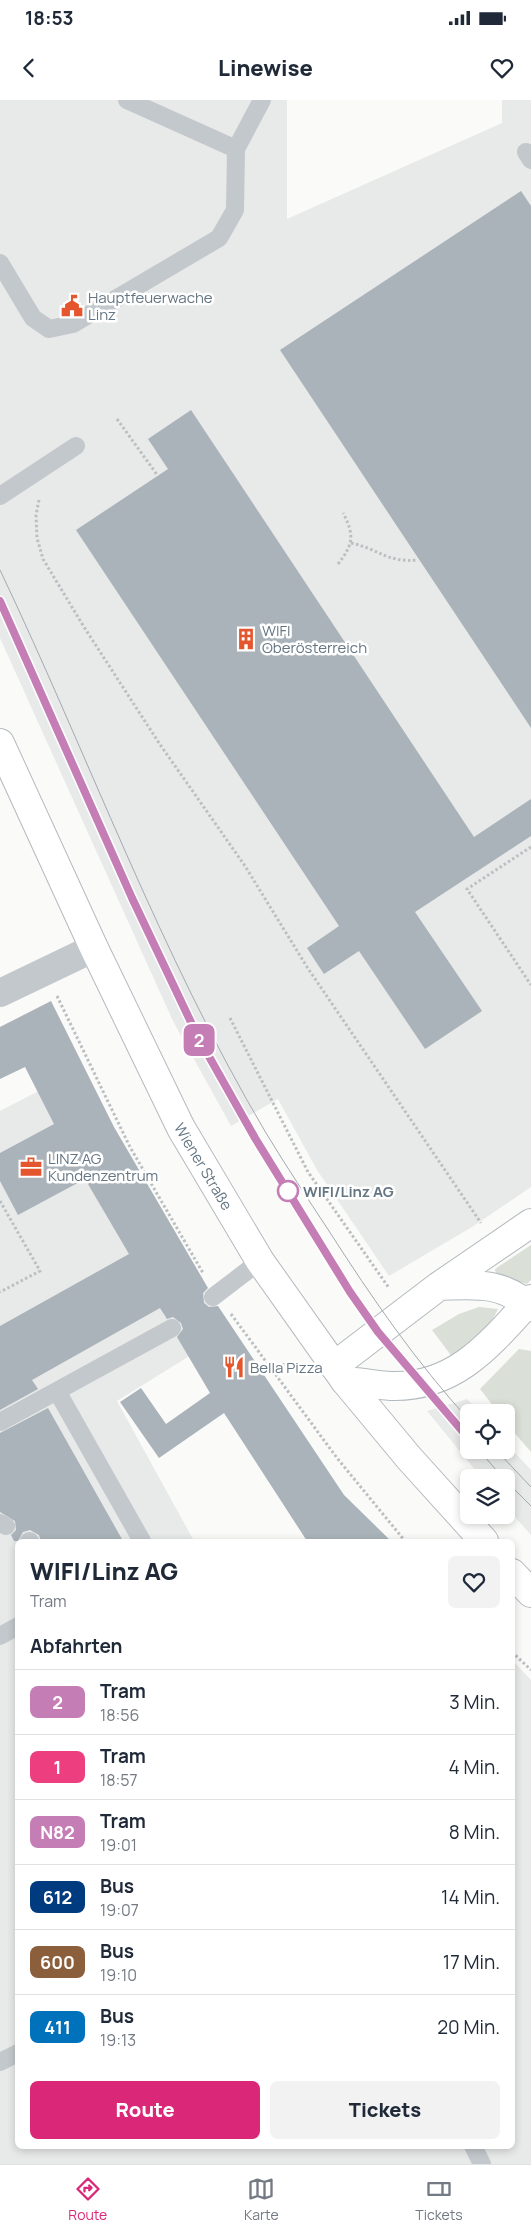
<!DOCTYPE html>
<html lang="de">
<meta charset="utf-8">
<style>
body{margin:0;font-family:Manrope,sans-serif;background:#f2f2f3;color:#1f2937;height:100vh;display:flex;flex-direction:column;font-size:19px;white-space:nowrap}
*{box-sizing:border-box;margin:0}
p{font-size:16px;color:#747a83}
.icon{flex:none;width:28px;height:28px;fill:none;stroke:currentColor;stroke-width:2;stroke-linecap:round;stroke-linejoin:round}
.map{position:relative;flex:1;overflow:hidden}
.details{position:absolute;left:15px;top:1439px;width:500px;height:610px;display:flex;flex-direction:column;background:#fff;border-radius:8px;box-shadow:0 2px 8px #0003}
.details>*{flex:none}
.badge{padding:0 10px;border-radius:8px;font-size:18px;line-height:32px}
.buttons{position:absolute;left:460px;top:1304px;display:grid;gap:10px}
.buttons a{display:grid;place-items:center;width:55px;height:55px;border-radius:8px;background:#fff;box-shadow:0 2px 8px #0003;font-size:25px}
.map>.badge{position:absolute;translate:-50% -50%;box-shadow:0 0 0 2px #fff}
h2{padding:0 15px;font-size:19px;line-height:45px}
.round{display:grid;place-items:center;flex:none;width:52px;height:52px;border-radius:8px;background:#f2f2f3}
.head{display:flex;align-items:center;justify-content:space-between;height:85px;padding:0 15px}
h1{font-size:24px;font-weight:800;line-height:38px}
.button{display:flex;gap:10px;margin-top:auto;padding:10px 15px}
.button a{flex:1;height:58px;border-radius:8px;background:#db2777;color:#fff;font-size:20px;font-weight:800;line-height:58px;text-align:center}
.button a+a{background:#f2f2f3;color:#1f2937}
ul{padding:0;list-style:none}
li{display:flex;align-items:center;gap:15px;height:65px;padding:0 15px;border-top:1px solid #e0e1e3}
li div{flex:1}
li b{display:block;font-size:19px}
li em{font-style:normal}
li .badge{min-width:55px;font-weight:700;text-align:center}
.status{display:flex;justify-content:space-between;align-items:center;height:35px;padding:0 25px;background:#fff;direction:ltr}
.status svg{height:14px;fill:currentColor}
header{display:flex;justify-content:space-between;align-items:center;height:65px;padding:0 15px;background:#fff;font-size:22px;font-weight:800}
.menu{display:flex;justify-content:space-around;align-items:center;height:70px;border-top:1px solid #e0e1e3;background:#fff;font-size:14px;color:#747a83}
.menu a{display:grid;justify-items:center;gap:2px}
.menu .selected{color:#db2777}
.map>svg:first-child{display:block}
</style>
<div class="status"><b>18:53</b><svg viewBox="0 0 49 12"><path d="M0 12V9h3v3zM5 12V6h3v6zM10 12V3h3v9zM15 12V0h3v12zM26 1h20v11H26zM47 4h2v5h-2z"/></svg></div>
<header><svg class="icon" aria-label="back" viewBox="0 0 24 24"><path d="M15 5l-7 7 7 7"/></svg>Linewise<svg class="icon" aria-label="heart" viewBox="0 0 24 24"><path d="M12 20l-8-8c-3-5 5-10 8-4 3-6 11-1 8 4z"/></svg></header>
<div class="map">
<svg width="531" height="2064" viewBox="0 0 531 2064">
<rect width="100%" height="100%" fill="#fafaf8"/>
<path fill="#e8e9e9" d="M0 0H287V119L502 23V0H531V1087L472 1127 389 1176 317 1070 278 999 231 1026 173 921 0 538Z
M83 968 114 1029 228 1232 117 1301 194 1441H18V2046H512L513 1561 531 1580V2064H0V1011Z
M467 1299 479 1312H469V1350H506V1343L531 1370V1435L506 1407V1378L481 1377 427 1311Z"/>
<path fill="#dadfd7" d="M531 1145V1180L527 1184 496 1175 495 1169Z
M479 1207 498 1209 490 1225 453 1258 432 1230 459 1214Z
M519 1249 531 1251V1352L506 1323V1312H498L480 1289Z"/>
<path fill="#aab3b9" d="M521 91 531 106V628L280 250Z
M191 310 474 737 531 699V736L415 812 482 911 425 949 359 851 324 874 316 862 307 848 339 826 76 430 168 369 148 339Z
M51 901 114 1027 208 1188 203 1193 204 1203 209 1207 218 1206 344 1395 391 1441H307L224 1313 159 1358 120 1302 141 1288 166 1324 210 1293 177 1237 183 1229 181 1223 173 1217 167 1219 160 1208 32 1280 38 1289 0 1310V1226L129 1154 85 1079 18 1115 0 1081V1053L54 1024 25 967 0 979V927Z
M48 1308 123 1441H41L39 1435 30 1430 23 1432 18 1441H14L11 1435 16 1430 15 1421 0 1412V1333Z"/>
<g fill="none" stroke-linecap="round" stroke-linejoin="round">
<g stroke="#b3babf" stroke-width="30">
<path id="secondary" d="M439 1186C477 1185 500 1181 531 1207
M334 1266 439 1186 531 1123
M345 1281C360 1282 375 1285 391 1286 456 1288 491 1243 531 1199"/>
</g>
<g stroke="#b5babe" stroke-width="30">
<g id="primary">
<path id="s1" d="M0 643 94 848 181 1028 260 1161 345 1281 409 1358 484 1441"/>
<path d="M512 1473 531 1493"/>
</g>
</g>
<path stroke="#bbbfc2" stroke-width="3" stroke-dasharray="2.5 2.5" stroke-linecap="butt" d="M117 319 158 376
M39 400 36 415 37 438 43 459 84 527 159 643 245 766 307 867 481 1123
M351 443C379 449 387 463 418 460
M338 464C353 445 355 435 343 413
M531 747 467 789 531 885
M57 896 130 1047 203 1173
M230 918 308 1072 389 1188
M0 1101 40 1171 0 1192
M231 1214 337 1358 405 1441
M267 1264 299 1265
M512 1552 531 1570"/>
<path stroke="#c3c8cc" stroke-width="18" d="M127 0 236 49
M526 52 531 60
M0 163 33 218 49 229 73 224 219 138 235 110 236 49 262 0
M0 396 76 346
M213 1197 260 1161
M57 1291 142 1441
M0 1322 172 1228
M0 1423 6 1426
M29 1441H30
M0 1536 18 1526
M0 1962 18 1953
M473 2046 482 2064"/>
<path stroke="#c3c8cc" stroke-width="28" d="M0 893 94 848"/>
<use href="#secondary" stroke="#fff" stroke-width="28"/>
<use href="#primary" stroke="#fff" stroke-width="28"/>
<path stroke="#a2aab0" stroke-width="1" d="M0 470C89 657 160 854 266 1033 286 1066 308 1099 329 1131 372 1198 416 1262 469 1320
M0 501 132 799 197 937 255 1038 350 1192 378 1232 469 1339
M479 1350 503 1378
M496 1350 531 1387
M506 1381 531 1406"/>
</g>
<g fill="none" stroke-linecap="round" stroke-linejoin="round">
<g stroke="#fff" stroke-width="11">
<path id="line" d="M0 501 132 798 198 937 255 1038 350 1192 378 1232 469 1339"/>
</g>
<use href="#line" stroke="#c57eb5" stroke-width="8"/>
</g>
<defs>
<g id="civic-bare" transform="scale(1.725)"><path d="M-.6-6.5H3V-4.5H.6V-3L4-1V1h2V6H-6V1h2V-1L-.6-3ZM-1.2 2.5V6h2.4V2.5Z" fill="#e4572e" stroke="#fff" stroke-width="2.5" paint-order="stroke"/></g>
<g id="building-bare" transform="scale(1.725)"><path d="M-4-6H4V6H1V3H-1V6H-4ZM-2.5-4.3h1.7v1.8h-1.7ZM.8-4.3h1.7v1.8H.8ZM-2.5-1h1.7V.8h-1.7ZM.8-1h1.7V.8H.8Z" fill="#e4572e" stroke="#fff" stroke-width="2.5" paint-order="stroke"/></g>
<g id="office-bare" transform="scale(1.725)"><path d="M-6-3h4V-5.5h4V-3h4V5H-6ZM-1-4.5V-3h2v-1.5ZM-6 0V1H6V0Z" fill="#e4572e" stroke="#fff" stroke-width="2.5" paint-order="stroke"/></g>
<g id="restaurant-bare" transform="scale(1.725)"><path d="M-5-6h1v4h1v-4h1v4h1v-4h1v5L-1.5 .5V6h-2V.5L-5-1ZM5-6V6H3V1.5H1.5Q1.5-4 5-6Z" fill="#e4572e" stroke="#fff" stroke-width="2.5" paint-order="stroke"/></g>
</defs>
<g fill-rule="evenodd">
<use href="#civic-bare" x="72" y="206"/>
<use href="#building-bare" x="246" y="539"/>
<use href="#office-bare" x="31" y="1067"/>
<use href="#restaurant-bare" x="234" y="1267"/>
</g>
<circle fill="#fff" stroke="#c57eb5" stroke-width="2.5" cx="288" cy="1091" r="10"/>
<g text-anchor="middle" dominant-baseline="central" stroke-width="5" stroke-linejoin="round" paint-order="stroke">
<g font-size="15" fill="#657683" stroke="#fff" text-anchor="start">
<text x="88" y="197">Hauptfeuerwache<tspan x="88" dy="17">Linz</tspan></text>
<text x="262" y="530">WIFI<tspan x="262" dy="17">Oberösterreich</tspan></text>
<text x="48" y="1058">LINZ AG<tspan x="48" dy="17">Kundenzentrum</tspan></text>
<text x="250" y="1267">Bella Pizza</text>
</g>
<g font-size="15" fill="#657683" stroke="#fff">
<text stroke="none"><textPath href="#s1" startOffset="470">Wiener Straße</textPath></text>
</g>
<g font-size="15" font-weight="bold" fill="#657683" stroke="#fff" text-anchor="start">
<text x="303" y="1091">WIFI/Linz AG</text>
</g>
</g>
</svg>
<div class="buttons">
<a><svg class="icon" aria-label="locate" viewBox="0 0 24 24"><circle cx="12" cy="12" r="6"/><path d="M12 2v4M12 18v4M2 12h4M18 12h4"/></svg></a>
<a><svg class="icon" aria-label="layers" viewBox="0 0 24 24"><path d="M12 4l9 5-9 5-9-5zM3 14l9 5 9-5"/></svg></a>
</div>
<b class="badge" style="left:199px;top:940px;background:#c57eb5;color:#fff">2</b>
<section class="details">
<div class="head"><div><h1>WIFI/Linz AG</h1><p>Tram</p></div><a class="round"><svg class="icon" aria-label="heart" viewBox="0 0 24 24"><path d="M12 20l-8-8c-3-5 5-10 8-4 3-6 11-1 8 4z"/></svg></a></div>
<h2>Abfahrten</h2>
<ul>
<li><span class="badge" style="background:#c57eb5;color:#fff">2</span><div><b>Tram</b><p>18:56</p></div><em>3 Min.</em></li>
<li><span class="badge" style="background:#ed3f80;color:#fff">1</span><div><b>Tram</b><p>18:57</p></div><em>4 Min.</em></li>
<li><span class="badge" style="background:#c57eb5;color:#fff">N82</span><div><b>Tram</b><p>19:01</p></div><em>8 Min.</em></li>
<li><span class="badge" style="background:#003b80;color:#fff">612</span><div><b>Bus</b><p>19:07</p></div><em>14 Min.</em></li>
<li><span class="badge" style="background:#8b5e3c;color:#fff">600</span><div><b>Bus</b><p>19:10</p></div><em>17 Min.</em></li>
<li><span class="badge" style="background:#0072bc;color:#fff">411</span><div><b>Bus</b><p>19:13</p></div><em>20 Min.</em></li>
</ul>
<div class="button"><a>Route</a><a>Tickets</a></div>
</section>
</div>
<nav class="menu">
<a class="selected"><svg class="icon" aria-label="directions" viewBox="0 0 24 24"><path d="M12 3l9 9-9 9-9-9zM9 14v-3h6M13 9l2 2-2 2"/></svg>Route</a>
<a><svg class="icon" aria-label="map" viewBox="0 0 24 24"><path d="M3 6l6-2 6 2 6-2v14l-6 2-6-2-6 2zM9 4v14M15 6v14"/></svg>Karte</a>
<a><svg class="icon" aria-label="tickets" viewBox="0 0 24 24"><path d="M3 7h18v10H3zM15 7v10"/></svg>Tickets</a>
</nav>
